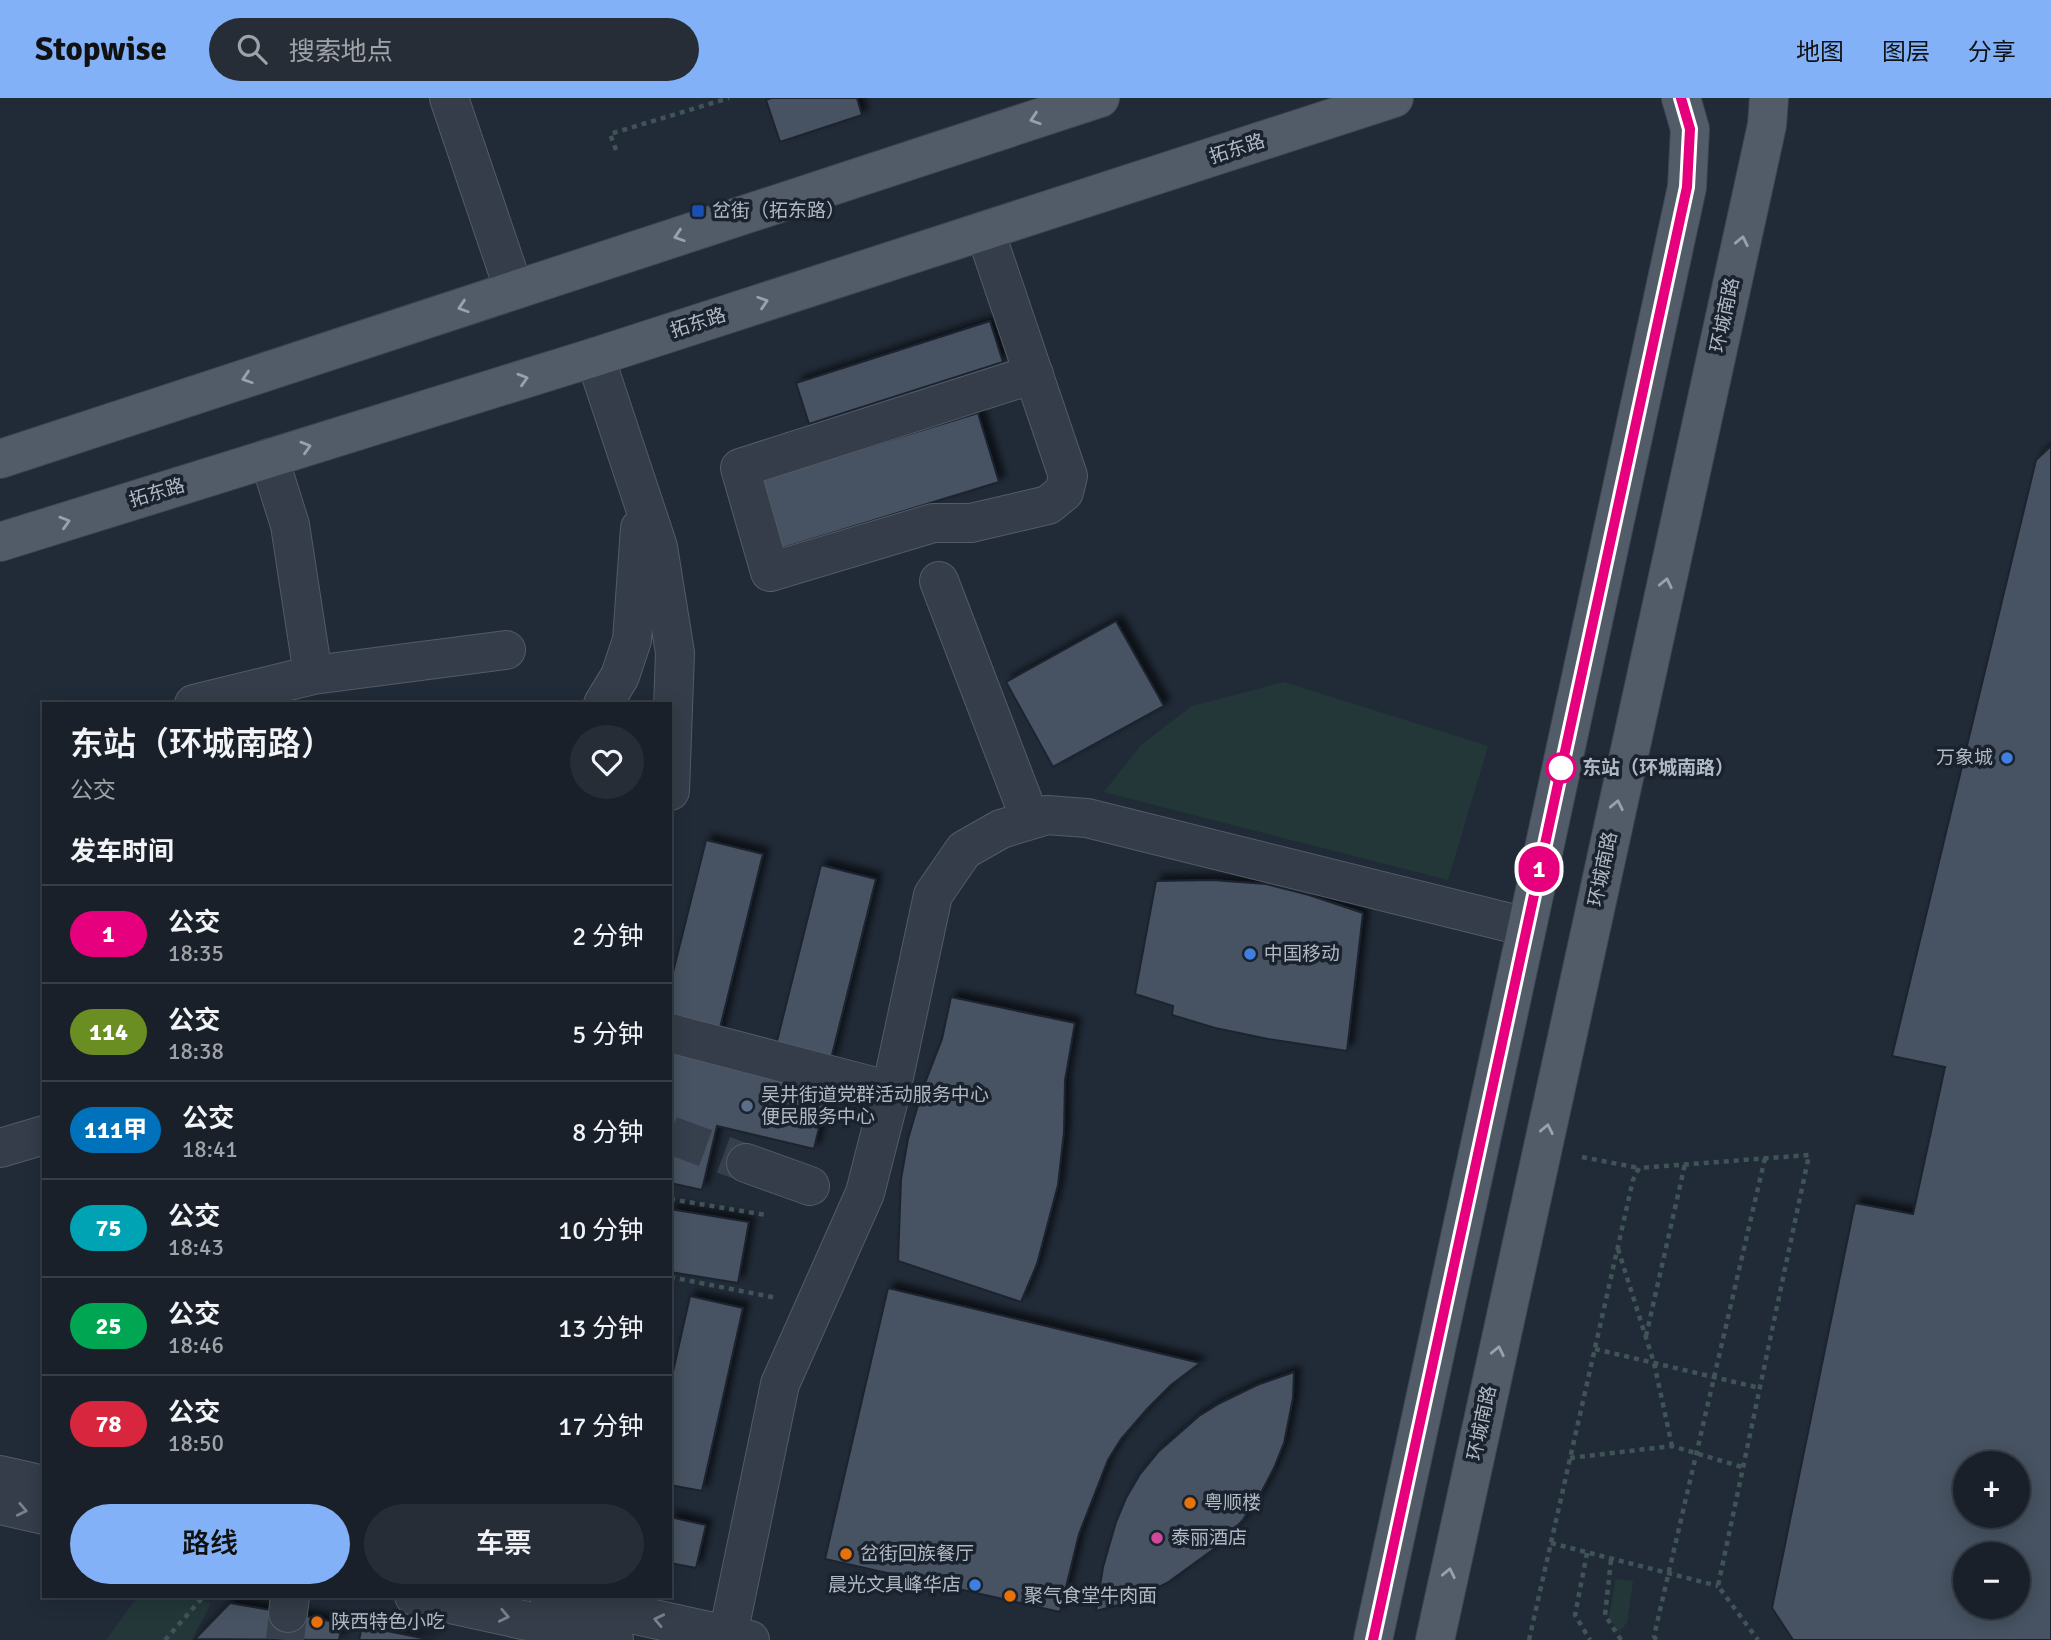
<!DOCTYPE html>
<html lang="zh">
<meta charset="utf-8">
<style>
body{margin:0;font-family:Signika,"Noto Sans SC",sans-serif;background:#262d36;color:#f1f3f6;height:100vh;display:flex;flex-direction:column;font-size:26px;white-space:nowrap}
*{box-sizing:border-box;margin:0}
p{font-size:23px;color:#9fa3a8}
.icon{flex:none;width:38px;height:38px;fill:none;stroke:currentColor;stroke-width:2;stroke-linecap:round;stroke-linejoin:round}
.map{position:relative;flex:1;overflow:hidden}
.side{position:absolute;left:42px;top:604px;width:630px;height:896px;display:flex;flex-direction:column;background:#19202a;border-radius:0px;box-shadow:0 4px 18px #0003,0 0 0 2px #373e47}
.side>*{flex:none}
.badge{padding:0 14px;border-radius:23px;font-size:24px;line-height:46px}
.buttons{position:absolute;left:1953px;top:1353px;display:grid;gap:14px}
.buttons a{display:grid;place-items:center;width:77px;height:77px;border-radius:50%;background:#19202a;box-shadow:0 4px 18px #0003,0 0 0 2px #373e47;font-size:35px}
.map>.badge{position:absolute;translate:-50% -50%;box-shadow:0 0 0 4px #fff}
h2{padding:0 28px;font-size:26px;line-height:63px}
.round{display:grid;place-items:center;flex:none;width:74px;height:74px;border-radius:37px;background:#262d36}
.head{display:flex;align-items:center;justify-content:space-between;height:119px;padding:0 28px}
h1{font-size:33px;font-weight:600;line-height:52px}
.primary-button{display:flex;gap:14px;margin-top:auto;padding:14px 28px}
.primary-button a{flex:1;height:80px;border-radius:42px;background:#82b1f7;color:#111;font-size:28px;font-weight:600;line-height:80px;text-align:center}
.primary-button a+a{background:#262d36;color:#f1f3f6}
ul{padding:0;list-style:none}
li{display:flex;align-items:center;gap:21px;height:98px;padding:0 28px;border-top:2px solid #373e47}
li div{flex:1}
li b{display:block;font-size:26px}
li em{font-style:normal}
li .badge{min-width:77px;font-weight:700;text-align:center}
header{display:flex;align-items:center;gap:42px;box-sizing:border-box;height:98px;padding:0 35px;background:#82b1f7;color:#111}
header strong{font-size:33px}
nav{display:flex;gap:38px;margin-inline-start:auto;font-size:24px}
.search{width:490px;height:63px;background:#262d36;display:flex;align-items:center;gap:18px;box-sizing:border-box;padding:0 24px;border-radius:38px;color:#9fa3a8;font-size:26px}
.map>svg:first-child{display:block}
</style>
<header>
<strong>Stopwise</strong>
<div class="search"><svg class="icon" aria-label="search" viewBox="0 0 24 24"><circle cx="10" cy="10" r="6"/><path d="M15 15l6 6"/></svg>搜索地点</div>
<nav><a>地图</a><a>图层</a><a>分享</a></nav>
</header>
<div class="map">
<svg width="2051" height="1542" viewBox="0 0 2051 1542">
<defs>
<filter id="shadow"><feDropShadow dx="6" dy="-6" stdDeviation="3.5" flood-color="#0009"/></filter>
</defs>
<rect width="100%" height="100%" fill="#212b38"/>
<path fill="#233739" d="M1284 584 1488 648 1448 782 1104 694 1141 647 1192 608Z
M1616 1481 1633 1483 1627 1525 1619 1534 1609 1519Z
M138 1498H180L211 1505 192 1542H106Z"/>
<path fill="#475262" stroke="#1c242f" stroke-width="2" fill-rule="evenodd" filter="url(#shadow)" d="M771 0H857L862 17 780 44 766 2Z
M990 223 1003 264 809 326 796 285Z
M978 315 999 384 773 453 753 384Z
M2051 348V1542H1793L1772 1510 1855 1105 1913 1116 1945 969 1892 958 2036 362ZM1965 1365H2018V1418H1965ZM1965 1456H2018V1508H1965Z
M1116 523 1164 608 1053 669 1006 584Z
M706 742 763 756 718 938 670 926V886Z
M821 767 876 781 830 965 775 951Z
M1212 782 1266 786 1309 797 1363 815 1347 953 1268 941 1215 930 1172 917 1173 908 1135 896 1156 783Z
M951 899 1075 925 1065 982 1064 1034 1058 1087 1037 1166 1021 1204 898 1163 901 1081 908 1041 923 990 942 941Z
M670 949 829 987 814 1051 717 1028 702 1092 670 1085Z
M670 1111 749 1124 738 1185 670 1174Z
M888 1190 1200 1265 1171 1287 1148 1310 1121 1341 1108 1362 1079 1436 1060 1514 825 1461Z
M690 1198 743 1210 702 1393 670 1387V1287Z
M1294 1274 1293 1300 1284 1345 1274 1370 1260 1397 1242 1423 1218 1448 1167 1485 1126 1505 1096 1513 1103 1469 1116 1424 1126 1400 1140 1376 1158 1354 1199 1318 1220 1305 1257 1287Z
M670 1419 706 1427 696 1470 670 1465Z
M230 1505 322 1521 342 1527 339 1542 195 1541Z
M362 1528 432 1542H359Z"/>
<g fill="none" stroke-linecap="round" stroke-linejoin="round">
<path stroke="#36404d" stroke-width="38" stroke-dasharray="38 19" stroke-linecap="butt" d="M670 1037 746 1065
M285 1542 288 1515"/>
<g stroke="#525b66" stroke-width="40">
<path id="minor" d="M449 0 514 192
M985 133 1068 378 1064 394 1048 407 971 425H933L770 474 740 370 1034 276
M595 259 658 449 675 555 670 693
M269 360 290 427 313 577
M939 483 1030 721
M194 606 313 577 506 552
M603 606 620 578 632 542 640 430
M670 935 891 993
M0 1050 44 1037
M746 1065 810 1088
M0 1377 44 1387
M0 1407 44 1417
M414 1498 614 1542
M549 1498 750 1542
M288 1515 290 1498
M728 1537 780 1286 865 1095 891 993 933 797 964 752 1001 731 1047 717 1087 720 1527 829"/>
</g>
<g stroke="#3e4652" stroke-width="40">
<path id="major" d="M0 361 1100 0
M0 444 595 259 1394 0
M1373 1542 1687 89 1690 31 1681 0
M1435 1542 1767 27 1769 0"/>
</g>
<path stroke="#405457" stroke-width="4.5" stroke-dasharray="5 5" stroke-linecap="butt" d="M616 52 610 36 729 0
M1582 1059 1639 1070
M670 1101 766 1117
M1618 1151 1654 1265 1672 1348
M670 1179 777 1200
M1646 1238 1685 1066
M1595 1251 1760 1290
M1570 1360 1672 1348 1742 1369
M1551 1445 1718 1488
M1587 1455 1575 1517 1590 1542
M1611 1462 1605 1517 1621 1542
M165 1542 204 1498
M1529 1542 1633 1082 1639 1070 1809 1057 1718 1488 1758 1542
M1656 1542 1654 1538 1765 1060"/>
<use href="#minor" stroke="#343d49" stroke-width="38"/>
<use href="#major" stroke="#525c69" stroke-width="38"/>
</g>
<defs><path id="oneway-chevron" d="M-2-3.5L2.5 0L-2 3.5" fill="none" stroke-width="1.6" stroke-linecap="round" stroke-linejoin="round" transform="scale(1.75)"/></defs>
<g stroke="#98a1ae">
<use href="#oneway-chevron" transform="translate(1035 21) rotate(162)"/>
<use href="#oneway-chevron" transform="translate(679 138) rotate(162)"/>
<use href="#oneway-chevron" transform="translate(1742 143) rotate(-78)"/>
<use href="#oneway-chevron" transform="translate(763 204) rotate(-18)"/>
<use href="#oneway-chevron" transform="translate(463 209) rotate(162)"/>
<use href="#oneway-chevron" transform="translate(247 280) rotate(162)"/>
<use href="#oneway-chevron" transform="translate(523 281) rotate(-17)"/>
<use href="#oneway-chevron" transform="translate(306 349) rotate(-17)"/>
<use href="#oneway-chevron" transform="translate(65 424) rotate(-17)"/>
<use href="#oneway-chevron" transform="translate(1666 485) rotate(-78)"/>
<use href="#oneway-chevron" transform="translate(1617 707) rotate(-78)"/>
<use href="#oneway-chevron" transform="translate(1547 1031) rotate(-78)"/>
<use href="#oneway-chevron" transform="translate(1498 1253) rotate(-78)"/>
<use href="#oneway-chevron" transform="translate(1449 1475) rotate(-78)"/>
</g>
<g stroke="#78818d">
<use href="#oneway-chevron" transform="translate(22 1412) rotate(12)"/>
<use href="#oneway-chevron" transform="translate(504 1518) rotate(12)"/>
<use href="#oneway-chevron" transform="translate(659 1522) rotate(-168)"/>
</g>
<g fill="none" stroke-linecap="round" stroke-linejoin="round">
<g stroke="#fff" stroke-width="16">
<path id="line" d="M1373 1542 1687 89 1690 31 1681 0"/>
</g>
<use href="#line" stroke="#e6007e" stroke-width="10"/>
</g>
<rect fill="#1a4fb4" stroke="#1a222d" stroke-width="2.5" x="691" y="106" width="14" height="14" rx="3.5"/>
<g fill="#3f7fe0" stroke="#1a222d" stroke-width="2.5">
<circle cx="2007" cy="660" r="7"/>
<circle cx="1250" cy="856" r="7"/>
<circle cx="975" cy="1487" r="7"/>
</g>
<circle fill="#fff" stroke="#e6007e" stroke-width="3.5" cx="1561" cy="670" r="14"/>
<circle fill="#5c6f8a" stroke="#1a222d" stroke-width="2.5" cx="747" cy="1008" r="7"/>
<g fill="#e8710a" stroke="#1a222d" stroke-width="2.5">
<circle cx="1190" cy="1405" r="7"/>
<circle cx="846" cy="1456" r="7"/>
<circle cx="1010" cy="1498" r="7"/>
<circle cx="317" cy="1524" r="7"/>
</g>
<circle fill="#d1479c" stroke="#1a222d" stroke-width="2.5" cx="1157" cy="1440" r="7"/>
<g text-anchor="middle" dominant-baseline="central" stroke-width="7" stroke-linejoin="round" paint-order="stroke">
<g font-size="19" fill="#afb8c5" stroke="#1a222d">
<text transform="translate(1237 51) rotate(-18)">拓东路</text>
<text transform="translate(1725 217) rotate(-78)">环城南路</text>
<text transform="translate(698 225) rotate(-18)">拓东路</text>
<text transform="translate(157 395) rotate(-17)">拓东路</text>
<text transform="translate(1603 771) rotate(-78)">环城南路</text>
<text transform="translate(1482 1325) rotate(-78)">环城南路</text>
</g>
<g font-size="19" fill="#afb8c5" stroke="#1a222d" text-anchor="start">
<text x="712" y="113">岔街（拓东路）</text>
<text x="1993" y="660" text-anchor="end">万象城</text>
<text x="1264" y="856">中国移动</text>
<text x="761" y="997">吴井街道党群活动服务中心<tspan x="761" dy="22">便民服务中心</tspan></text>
<text x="1204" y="1405">粤顺楼</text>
<text x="1171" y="1440">泰丽酒店</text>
<text x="860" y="1456">岔街回族餐厅</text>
<text x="961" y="1487" text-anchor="end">晨光文具峰华店</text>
<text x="1024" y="1498">聚气食堂牛肉面</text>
<text x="331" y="1524">陕西特色小吃</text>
</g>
<g font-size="19" font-weight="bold" fill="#afb8c5" stroke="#1a222d" text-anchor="start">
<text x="1582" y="670">东站（环城南路）</text>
</g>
</g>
</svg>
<div class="buttons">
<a>+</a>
<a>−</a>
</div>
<b class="badge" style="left:1539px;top:771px;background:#e6007e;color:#fff">1</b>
<section class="side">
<div class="head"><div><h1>东站（环城南路）</h1><p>公交</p></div><a class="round"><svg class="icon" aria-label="heart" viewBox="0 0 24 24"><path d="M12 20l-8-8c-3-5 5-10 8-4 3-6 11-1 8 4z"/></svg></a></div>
<h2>发车时间</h2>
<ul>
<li><span class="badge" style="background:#e6007e;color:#fff">1</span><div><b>公交</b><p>18:35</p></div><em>2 分钟</em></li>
<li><span class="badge" style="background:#6b8e23;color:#fff">114</span><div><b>公交</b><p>18:38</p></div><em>5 分钟</em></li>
<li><span class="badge" style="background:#0072bc;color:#fff">111甲</span><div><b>公交</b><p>18:41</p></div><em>8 分钟</em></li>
<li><span class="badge" style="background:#00a3b4;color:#fff">75</span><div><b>公交</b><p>18:43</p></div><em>10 分钟</em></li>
<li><span class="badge" style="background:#00a651;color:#fff">25</span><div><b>公交</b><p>18:46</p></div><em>13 分钟</em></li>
<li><span class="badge" style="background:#d7263d;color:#fff">78</span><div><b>公交</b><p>18:50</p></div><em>17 分钟</em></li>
</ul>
<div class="primary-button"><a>路线</a><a>车票</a></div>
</section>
</div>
